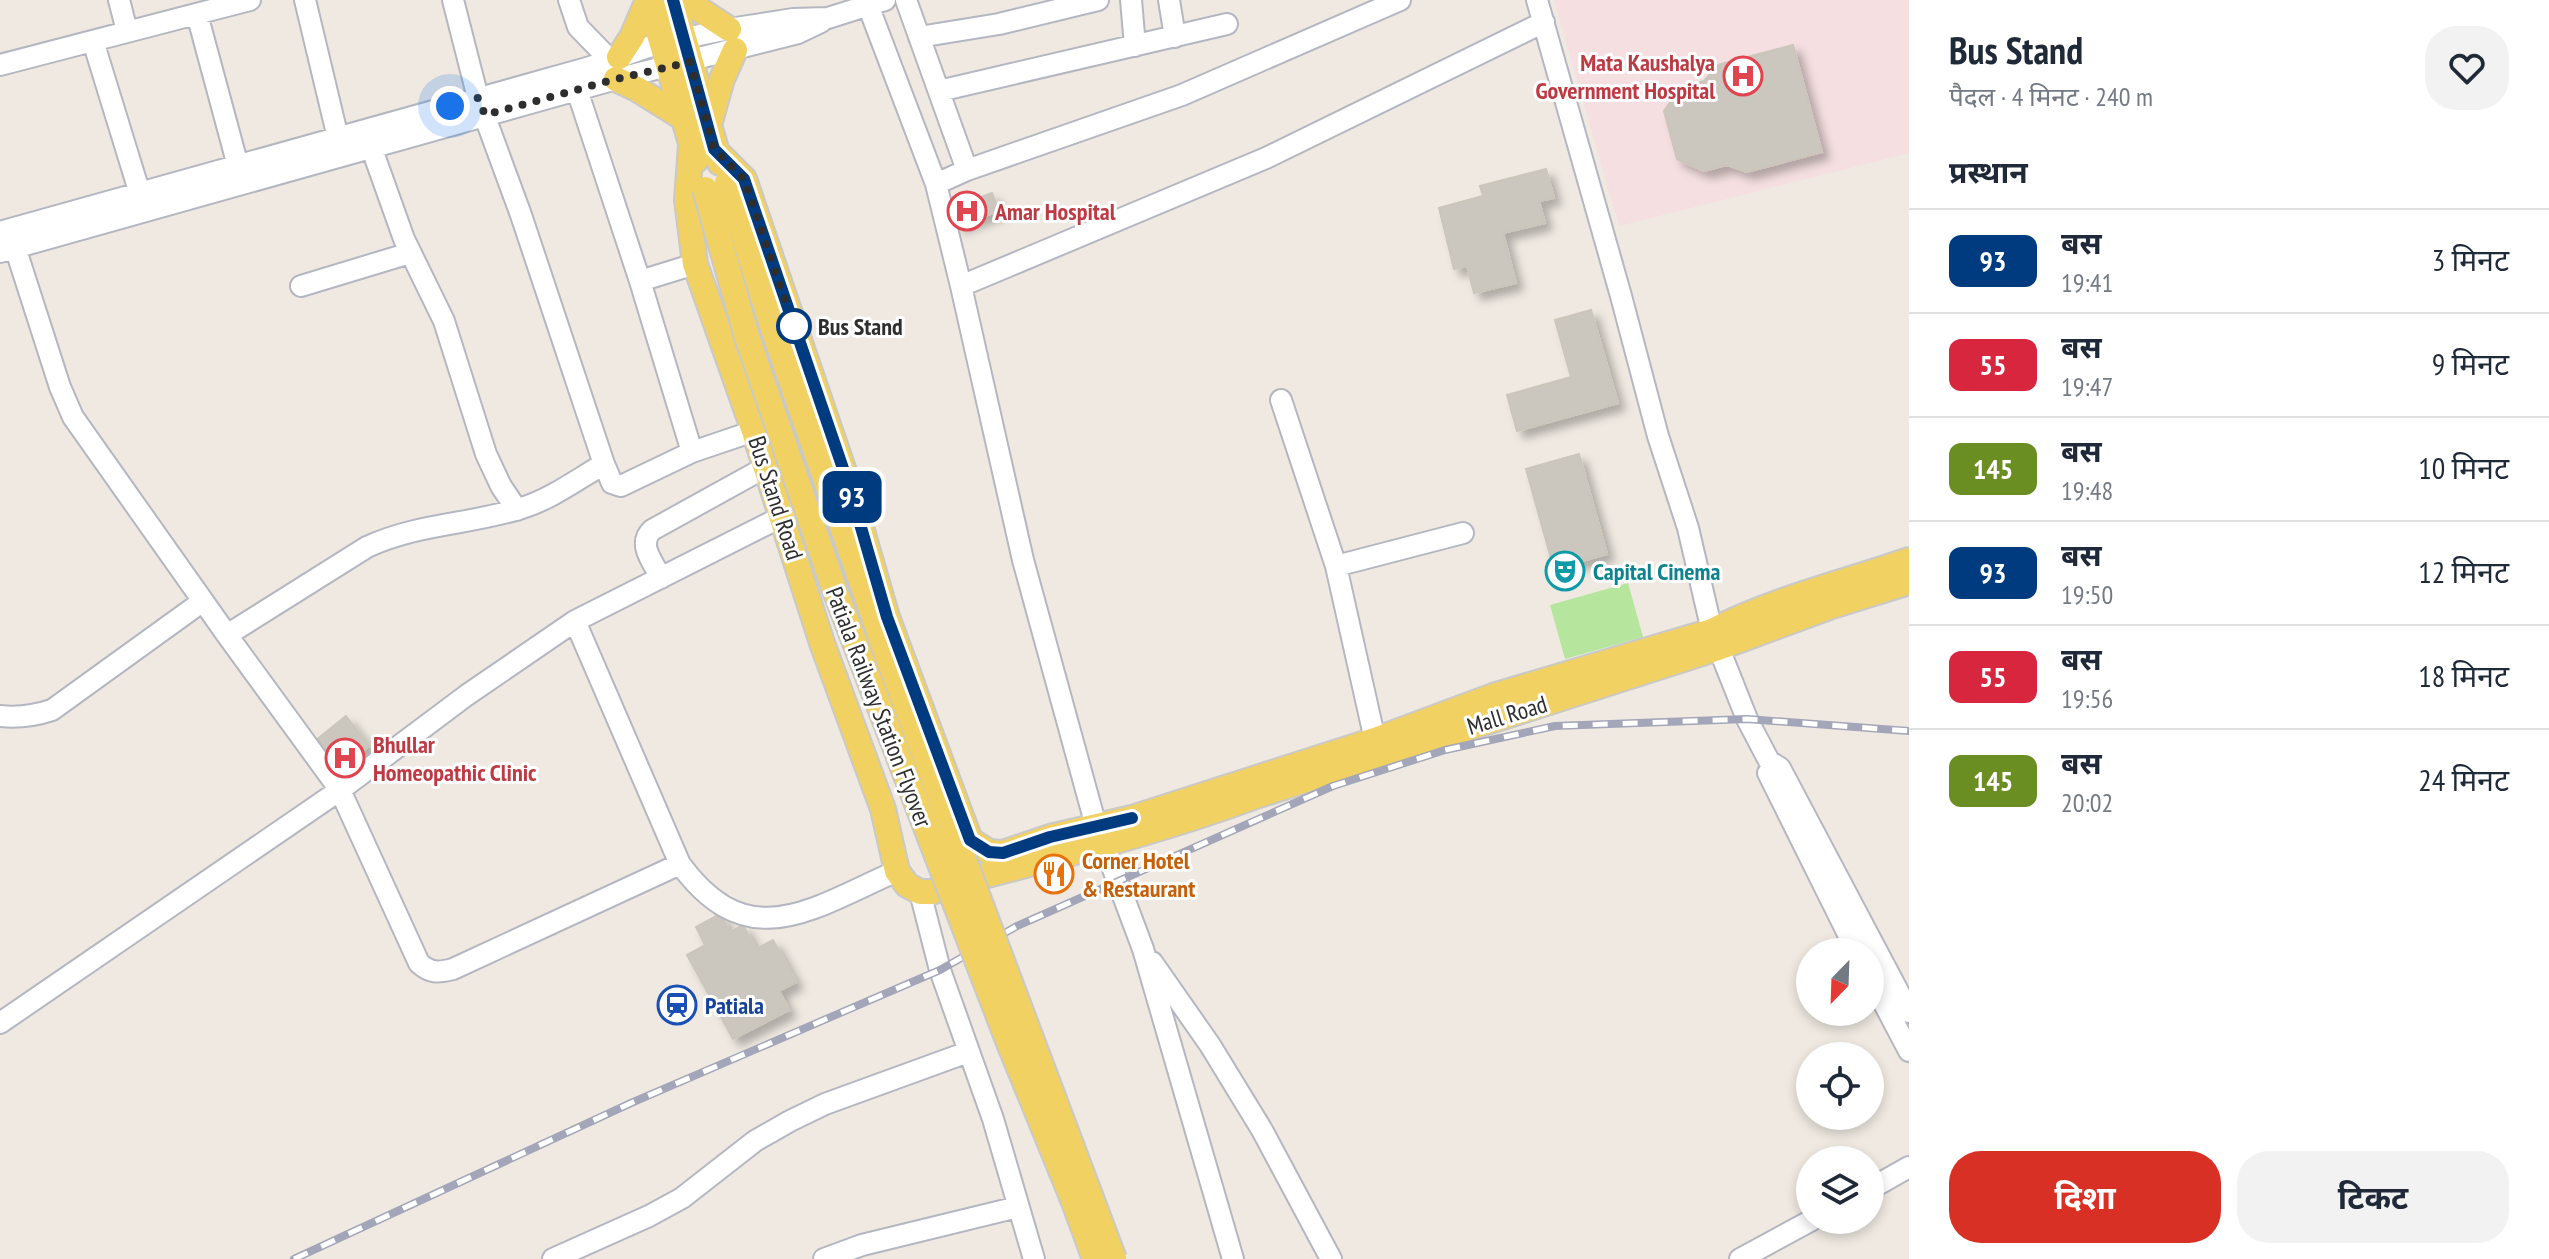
<!DOCTYPE html>
<html lang="hi">
<meta charset="utf-8">
<style>
body{margin:0;font-family:"PT Sans Narrow","Noto Sans Devanagari",sans-serif;background:#f2f2f3;color:#1f2937;height:100vh;display:flex;flex-direction:column;font-size:30px;white-space:nowrap}
*{box-sizing:border-box;margin:0}
p{font-size:26px;color:#747a83}
.icon{flex:none;width:44px;height:44px;fill:none;stroke:currentColor;stroke-width:2;stroke-linecap:round;stroke-linejoin:round}
.map{position:relative;flex:1;overflow:hidden}
.panel{display:flex;flex-direction:column;background:#fff;width:640px}
.panel>*{flex:none}
.badge{padding:0 16px;border-radius:12px;font-size:28px;line-height:52px}
.needle{width:52px;rotate:203deg}
.buttons{position:absolute;left:1796px;top:938px;display:grid;gap:16px}
.buttons a{display:grid;place-items:center;width:88px;height:88px;border-radius:50%;background:#fff;box-shadow:0 4px 12px #0003;font-size:40px}
.you{position:absolute;width:40px;height:40px;margin:-20px;border:6px solid #fff;border-radius:50%;background:#1a73e8;box-shadow:0 0 0 12px #1a73e833}
.map>.badge{position:absolute;translate:-50% -50%;box-shadow:0 0 0 4px #fff}
h2{padding:0 40px;font-size:30px;line-height:72px}
.round{display:grid;place-items:center;flex:none;width:84px;height:84px;border-radius:32px;background:#f2f2f3}
.head{display:flex;align-items:center;justify-content:space-between;height:136px;padding:0 40px}
h1{font-size:38px;font-weight:700;line-height:60px}
.primary-button{display:flex;gap:16px;margin-top:auto;padding:16px 40px}
.primary-button a{flex:1;height:92px;border-radius:32px;background:#d93025;color:#fff;font-size:32px;font-weight:700;line-height:92px;text-align:center}
.primary-button a+a{background:#f2f2f3;color:#1f2937}
ul{padding:0;list-style:none}
li{display:flex;align-items:center;gap:24px;height:104px;padding:0 40px;border-top:2px solid #e0e1e3}
li div{flex:1}
li b{display:block;font-size:30px}
li em{font-style:normal}
li .badge{min-width:88px;font-weight:700;text-align:center}
main{display:flex;flex:1;min-height:0}
.map>svg:first-child{display:block}
</style>
<main>
<div class="map">
<svg width="1909" height="1259" viewBox="0 0 1909 1259">
<defs>
<filter id="shadow"><feDropShadow dx="7" dy="7" stdDeviation="4" flood-color="#0004"/></filter>
</defs>
<rect width="100%" height="100%" fill="#efe9e1"/>
<path fill="#f5dfe0" d="M1554 0H1909V153L1619 226Z"/>
<path fill="#b6e59e" d="M1628 583 1643 637 1565 659 1550 605Z"/>
<path fill="#cbc7bf" stroke="#cbc5ba" stroke-width="2" filter="url(#shadow)" d="M1793 45 1822 152 1747 172 1727 165 1704 171 1677 159 1664 111 1681 87 1704 81 1718 65Z
M1546 169 1554 198 1539 201 1545 223 1503 233 1516 283 1474 293 1467 266 1454 269 1439 208 1483 196 1480 186Z
M992 193 999 211 958 226 951 208Z
M1591 310 1618 403 1517 431 1507 395 1571 377 1555 320Z
M1579 454 1607 554 1554 569 1526 469Z
M346 716 369 746 337 770 315 741Z
M720 914 730 932 743 925 756 949 773 940 796 982 779 991 789 1010 733 1039 687 955 705 945 696 927Z"/>
<g fill="none" stroke-linecap="round" stroke-linejoin="round">
<g stroke="#b4b7c1" stroke-width="24">
<path id="minor" d="M119 0 127 31
M305 0 338 138
M453 0 478 98 521 215 604 464
M569 0 578 27 610 60
M866 0 936 184 967 170 1182 95 1400 0
M906 0 967 170
M1131 0 1135 46
M1169 0 1175 37
M1537 0 1621 296 1658 436 1688 528 1712 631 1747 719 1769 761 1780 768 1909 1012
M197 14 238 166
M919 37 999 24 1098 0
M93 41 144 207
M0 65 250 0
M577 90 640 281 692 452
M939 91 1227 24
M368 138 404 239 444 321 486 454 501 486 517 510
M936 184 961 286 1023 560 1096 826
M0 232 587 68 660 43 729 29 793 19 828 18 885 0
M15 247 60 387 73 417 227 635 340 790 419 963C430 973 438 973 453 969L680 864C749 958 812 908 897 871
M0 252 616 79 798 33 821 22
M640 281 695 264
M301 286 410 253
M961 286 1266 158 1544 22
M1281 400 1336 566 1375 740
M1336 566 1463 533
M661 578C653 562 637 544 652 530L766 467
M575 621 680 864
M227 635 367 547C419 523 469 525 522 508 551 499 578 479 604 464L612 483 621 486 692 452 754 431
M0 716C19 718 34 716 52 710L203 601
M1768 773 1857 952
M1104 845 1143 949 1233 1259
M920 892 940 970 993 1119 1034 1259
M1152 962 1210 1045 1262 1130 1331 1259
M1870 977 1909 1051
M0 1023 340 790 467 695 575 621 783 516 845 488
M1870 1189 1909 1167
M553 1259 649 1216 682 1198 755 1141 790 1121 825 1104 968 1052
M824 1259 862 1245 1018 1207
M1740 1259 1812 1220"/>
</g>
<g stroke="#c9c9c9" stroke-width="28">
<path id="major" d="M649 0 696 160
M673 0 720 163
M685 0 729 29
M619 57 632 37 648 0
M616 79 637 89 682 117
M709 125 722 79 735 50
M691 145 687 200 695 264 754 431 822 643 883 809 897 871 907 885 920 892H932L953 884C1055 857 1157 833 1256 796L1718 648 1829 607 1909 582
M714 149 744 179 849 486 887 617 970 840 989 852 1003 853 1050 837 1132 818 1375 740 1493 696 1712 631C1774 599 1843 583 1909 560"/>
</g>
<use href="#minor" stroke="#fff" stroke-width="20"/>
<use href="#major" stroke="#f2d163" stroke-width="24"/>
<g stroke="#a3a6b8" stroke-width="8">
<path id="rail" d="M294 1259 631 1103 940 970 1017 926 1333 786 1445 750 1555 726 1747 719 1909 731"/>
</g>
<use href="#rail" stroke="#fff" stroke-width="5" stroke-dasharray="15" stroke-linecap="butt"/>
<g stroke="#c9c9c9" stroke-width="28" stroke-linecap="butt">
<path id="major-bridge" d="M727 183 774 332 886 652 1114 1259
M705 189 747 337 834 588 1009 1043 1074 1202 1095 1259"/>
</g>
<use href="#major-bridge" stroke="#f2d163" stroke-width="24"/>
</g>
<g fill="none" stroke-linecap="round" stroke-linejoin="round">
<g stroke="#fff" stroke-width="18">
<path id="line" d="M673 0 714 149 744 179 849 486 887 617 970 840 989 852 1003 853 1050 837 1132 818"/>
</g>
<use href="#line" stroke="#003b80" stroke-width="12"/>
<path stroke="#2e2e2e" stroke-width="8" stroke-dasharray="0 14.4" d="M450 106 478 98 485 115 616 79 690 62 714 149 744 179 798 338 794 326"/>
</g>
<defs>
<g id="hospital-ring" transform="scale(2)"><circle r="9.5" fill="#fff" stroke="#e0444e" stroke-width="1.5"/><path d="M-5-5h3v3.5h4V-5h3V5h-3V1.5h-4V5h-3Z" fill="#e0444e"/></g>
<g id="theatre-ring" transform="scale(2)"><circle r="9.5" fill="#fff" stroke="#0f9aa8" stroke-width="1.5"/><path d="M-5-5.5Q0-4 5-5.5V0Q5 5 0 6Q-5 5-5 0ZM-3.3-2.5H-1v1.5H-3.3ZM1-2.5H3.3v1.5H1ZM-2.8 1Q0 5.5 2.8 1Z" fill="#0f9aa8"/></g>
<g id="restaurant-ring" transform="scale(2)"><circle r="9.5" fill="#fff" stroke="#e8710a" stroke-width="1.5"/><path d="M-5-6h1v4h1v-4h1v4h1v-4h1v5L-1.5 .5V6h-2V.5L-5-1ZM5-6V6H3V1.5H1.5Q1.5-4 5-6Z" fill="#e8710a"/></g>
<g id="station-ring" transform="scale(2)"><circle r="9.5" fill="#fff" stroke="#1a4fb4" stroke-width="1.5"/><path d="M-3-6H3Q5-6 5-4V2Q5 4 3 4L4.5 6H3L1.5 4h-3L-3 6H-4.5L-3 4Q-5 4-5 2V-4Q-5-6-3-6ZM-3.5-4v3h7v-3ZM-3.5 1v1.5H-2V1ZM2 1v1.5H3.5V1Z" fill="#1a4fb4"/></g>
</defs>
<g fill-rule="evenodd">
<use href="#hospital-ring" x="1743" y="76"/>
<use href="#hospital-ring" x="967" y="211"/>
<use href="#theatre-ring" x="1565" y="571"/>
<use href="#hospital-ring" x="345" y="758"/>
<use href="#restaurant-ring" x="1054" y="874"/>
<use href="#station-ring" x="677" y="1005"/>
</g>
<circle fill="#fff" stroke="#003b80" stroke-width="4" cx="794" cy="326" r="16"/>
<g text-anchor="middle" dominant-baseline="central" stroke-width="6" stroke-linejoin="round" paint-order="stroke">
<g font-size="24" font-weight="bold" fill="#be3a42" stroke="#fff" text-anchor="start">
<text x="1715" y="62" text-anchor="end">Mata Kaushalya<tspan x="1715" dy="28">Government Hospital</tspan></text>
<text x="995" y="211">Amar Hospital</text>
<text x="373" y="744">Bhullar<tspan x="373" dy="28">Homeopathic Clinic</tspan></text>
</g>
<g font-size="24" font-weight="bold" fill="#2e2e2e" stroke="#fff" text-anchor="start">
<text x="818" y="326">Bus Stand</text>
</g>
<g font-size="24" fill="#2e2e2e" stroke="#fff">
<text transform="translate(776 498) rotate(72)">Bus Stand Road</text>
<text transform="translate(879 707) rotate(69)">Patiala Railway Station Flyover</text>
<text transform="translate(1507 715) rotate(-17)">Mall Road</text>
</g>
<g font-size="24" font-weight="bold" fill="#0d838f" stroke="#fff" text-anchor="start">
<text x="1593" y="571">Capital Cinema</text>
</g>
<g font-size="24" font-weight="bold" fill="#c56008" stroke="#fff" text-anchor="start">
<text x="1082" y="860">Corner Hotel<tspan x="1082" dy="28">&amp; Restaurant</tspan></text>
</g>
<g font-size="24" font-weight="bold" fill="#164399" stroke="#fff" text-anchor="start">
<text x="705" y="1005">Patiala</text>
</g>
</g>
</svg>
<div class="buttons">
<a><svg class="needle" viewBox="-14 -14 28 28"><path d="M0-13l5 13h-10z" fill="#e53935"/><path d="M0 13l5-13h-10z" fill="#747a83"/></svg></a>
<a><svg class="icon" aria-label="locate" viewBox="0 0 24 24"><circle cx="12" cy="12" r="6"/><path d="M12 2v4M12 18v4M2 12h4M18 12h4"/></svg></a>
<a><svg class="icon" aria-label="layers" viewBox="0 0 24 24"><path d="M12 4l9 5-9 5-9-5zM3 14l9 5 9-5"/></svg></a>
</div>
<div class="you" style="left:450px;top:106px"></div>
<b class="badge" style="left:852px;top:497px;background:#003b80;color:#fff">93</b>
</div>
<section class="panel">
<div class="head"><div><h1>Bus Stand</h1><p>पैदल · 4 मिनट · 240 m</p></div><a class="round"><svg class="icon" aria-label="heart" viewBox="0 0 24 24"><path d="M12 20l-8-8c-3-5 5-10 8-4 3-6 11-1 8 4z"/></svg></a></div>
<h2>प्रस्थान</h2>
<ul>
<li><span class="badge" style="background:#003b80;color:#fff">93</span><div><b>बस</b><p>19:41</p></div><em>3 मिनट</em></li>
<li><span class="badge" style="background:#d7263d;color:#fff">55</span><div><b>बस</b><p>19:47</p></div><em>9 मिनट</em></li>
<li><span class="badge" style="background:#6b8e23;color:#fff">145</span><div><b>बस</b><p>19:48</p></div><em>10 मिनट</em></li>
<li><span class="badge" style="background:#003b80;color:#fff">93</span><div><b>बस</b><p>19:50</p></div><em>12 मिनट</em></li>
<li><span class="badge" style="background:#d7263d;color:#fff">55</span><div><b>बस</b><p>19:56</p></div><em>18 मिनट</em></li>
<li><span class="badge" style="background:#6b8e23;color:#fff">145</span><div><b>बस</b><p>20:02</p></div><em>24 मिनट</em></li>
</ul>
<div class="primary-button"><a>दिशा</a><a>टिकट</a></div>
</section>
</main>
